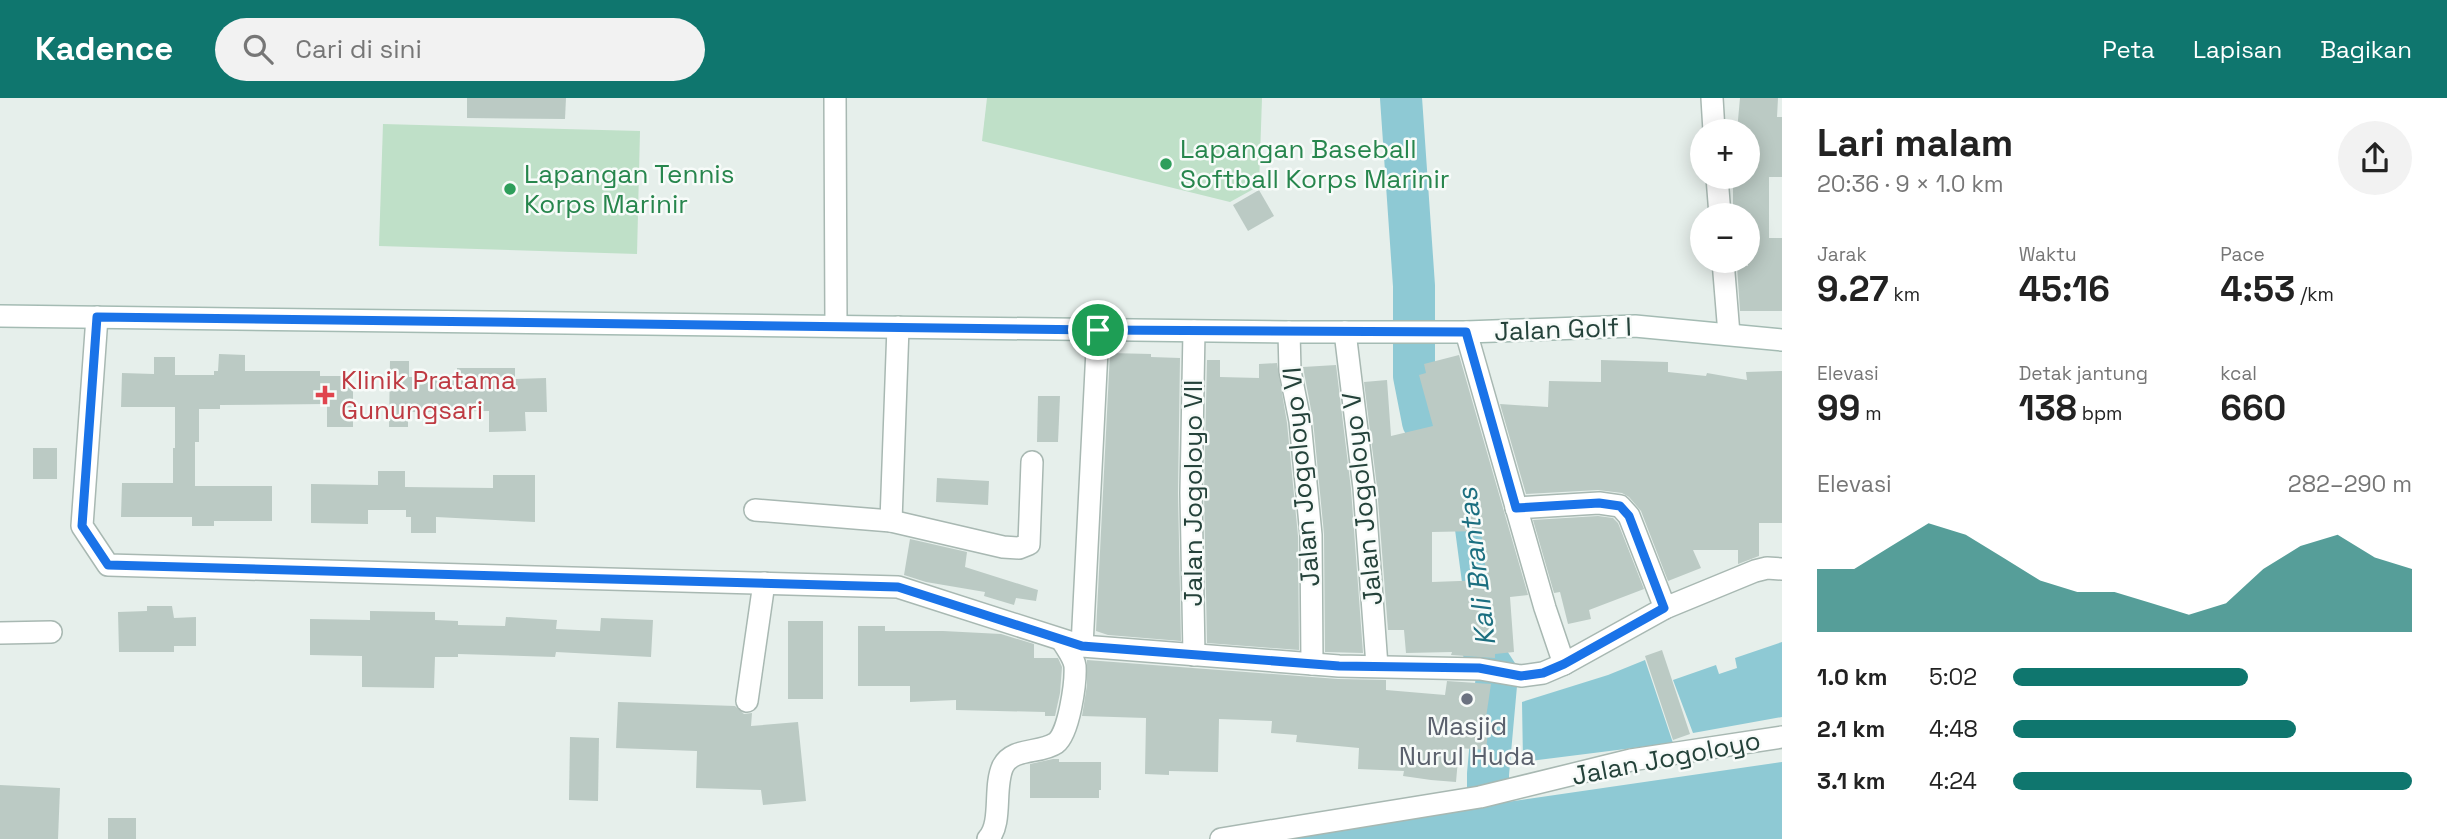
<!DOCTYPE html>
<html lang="id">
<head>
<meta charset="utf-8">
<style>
	body { margin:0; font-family:"Space Grotesk",sans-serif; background:#f2f2f2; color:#222; height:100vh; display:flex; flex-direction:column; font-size:26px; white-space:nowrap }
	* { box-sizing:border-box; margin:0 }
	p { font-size:23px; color:#767676 }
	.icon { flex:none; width:38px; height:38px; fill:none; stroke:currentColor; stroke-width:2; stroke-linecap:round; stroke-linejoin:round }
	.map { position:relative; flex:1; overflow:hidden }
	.panel { display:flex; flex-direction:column; background:#fff; width:665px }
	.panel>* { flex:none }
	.buttons { position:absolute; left:1690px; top:21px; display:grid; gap:14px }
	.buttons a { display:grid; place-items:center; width:70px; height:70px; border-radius:50%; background:#fff; box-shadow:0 4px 18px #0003; font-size:35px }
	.pin { position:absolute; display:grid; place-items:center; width:60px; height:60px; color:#fff; margin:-30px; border:4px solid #fff; border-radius:50%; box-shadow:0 2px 7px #0007 }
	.round { display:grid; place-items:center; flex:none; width:74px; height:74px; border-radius:37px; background:#f2f2f2 }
	.head { display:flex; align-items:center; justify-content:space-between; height:119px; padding:0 35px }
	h1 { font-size:38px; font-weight:800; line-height:52px }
	.metrics { display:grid; grid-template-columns:repeat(3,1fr); gap:10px; height:119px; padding:7px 35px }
	.metrics div { display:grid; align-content:center }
	.metrics b { font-size:35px; font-weight:800 }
	.metrics small { font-size:19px; font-weight:400 }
	.metrics p { font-size:19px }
	.chart { height:196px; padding:14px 35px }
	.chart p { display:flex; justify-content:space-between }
	.chart svg { width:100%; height:126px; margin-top:7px; fill:#0f766e; opacity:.7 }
	ul { padding:0 35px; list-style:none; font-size:23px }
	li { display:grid; grid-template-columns:112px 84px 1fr; align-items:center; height:52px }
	li i { height:18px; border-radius:9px; background:#0f766e }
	header { display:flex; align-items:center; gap:42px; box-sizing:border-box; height:98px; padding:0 35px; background:#0f766e; color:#fff }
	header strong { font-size:33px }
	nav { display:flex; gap:38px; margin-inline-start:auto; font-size:24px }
	.search { width:490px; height:63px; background:#f2f2f2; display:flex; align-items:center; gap:18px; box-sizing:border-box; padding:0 24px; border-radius:38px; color:#767676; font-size:26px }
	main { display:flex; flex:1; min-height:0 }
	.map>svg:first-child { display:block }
	.green { fill:#bfe0c8 }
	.water { fill:#8ec9d4 }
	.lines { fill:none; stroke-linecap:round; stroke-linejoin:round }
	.river { stroke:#8ec9d4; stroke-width:42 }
	.building { fill:#bbcac4; fill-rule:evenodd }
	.street-casing { stroke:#a8b8b2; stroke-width:24 }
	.secondary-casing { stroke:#a4bbb3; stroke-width:24 }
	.street { stroke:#fff; stroke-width:21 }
	.secondary { stroke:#fff; stroke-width:21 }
	.route-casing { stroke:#fff; stroke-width:14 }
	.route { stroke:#1a73e8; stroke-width:9 }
	.leisure-dot { fill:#2e9e5b; stroke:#f7fbf9; stroke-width:2.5 }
	.health-dot { fill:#e0444e; stroke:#f7fbf9; stroke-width:2.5 }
	.worship-dot { fill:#6b7280; stroke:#f7fbf9; stroke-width:2.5 }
	.labels { text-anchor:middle; stroke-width:5; stroke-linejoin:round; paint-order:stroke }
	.leisure-label { font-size:26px; fill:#27864d; stroke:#f7fbf9; text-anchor:start }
	.street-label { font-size:26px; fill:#24423a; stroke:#f7fbf9 }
	.health-label { font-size:26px; fill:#be3a42; stroke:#f7fbf9; text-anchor:start }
	.worship-label { font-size:26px; fill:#5b616d; stroke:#f7fbf9 }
	.water-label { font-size:28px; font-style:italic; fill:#1c6f80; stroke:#f7fbf9 }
</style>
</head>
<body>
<header>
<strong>Kadence</strong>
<div class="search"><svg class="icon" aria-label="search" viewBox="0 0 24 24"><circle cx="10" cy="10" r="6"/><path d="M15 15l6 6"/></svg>Cari di sini</div>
<nav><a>Peta</a><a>Lapisan</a><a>Bagikan</a></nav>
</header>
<main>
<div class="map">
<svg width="1782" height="741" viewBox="0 0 1782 741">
	<rect width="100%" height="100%" fill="#e6efeb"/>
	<!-- green -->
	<g class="green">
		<polygon points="987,0 1262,0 1259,88 1230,104 982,43"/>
		<polygon points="383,26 640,33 637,156 379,148"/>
	</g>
	<!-- water -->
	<g class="water">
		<polygon points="1782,544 1782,619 1693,635 1673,582 1716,567 1719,576 1737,570 1735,560"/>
		<polygon points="1645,562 1673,645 1523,664 1522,604 1608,577"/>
		<polygon points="1782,664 1782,741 1264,741 1315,732"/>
	</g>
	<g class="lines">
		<!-- river -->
		<polyline class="river" points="1401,0 1414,188 1414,278 1423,324 1449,362 1470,385 1483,483 1484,556 1497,576 1488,676 1488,741"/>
	</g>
	<!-- building -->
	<g class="building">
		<polygon points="467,0 566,0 565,21 467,20"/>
		<polygon points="1740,0 1778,0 1777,19 1782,19 1782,79 1769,79 1769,140 1782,140 1782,213 1740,213 1737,168 1748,168 1748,117 1733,117 1733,79 1748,79 1748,33 1737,33"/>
		<polygon points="1259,92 1274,118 1248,133 1233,107"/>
		<polygon points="1110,255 1151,256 1151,259 1180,260 1178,395 1181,543 1108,537 1096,533"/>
		<polygon points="219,256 245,257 245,273 320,273 320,278 341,278 341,288 353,288 353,329 327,329 327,306 220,307 220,311 199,311 199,344 195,344 195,388 272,388 272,423 214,423 214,428 192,428 192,419 121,419 122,385 173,385 173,350 175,350 175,309 121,309 122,275 154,276 154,259 175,259 175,277 214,277 214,273 218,273"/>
		<path d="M1459,257L1528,497L1510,499L1514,554L1495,556V560L1451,557L1452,554L1406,555L1404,532H1388L1377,389L1364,284L1387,282L1391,338L1433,328L1419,277L1426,275L1424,266ZM1481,433L1487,482L1432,484V434Z"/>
		<polygon points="1207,262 1220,262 1220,279 1259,280 1259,266 1277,265 1287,325 1298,438 1299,552 1207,545 1204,395"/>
		<polygon points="1601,262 1668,264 1668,274 1706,278 1707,275 1747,282 1746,274 1782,273 1782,425 1759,425 1759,458 1738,466 1738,452 1693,452 1701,470 1668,483 1641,413 1629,399 1622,395 1598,392 1526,396 1500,306 1548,309 1549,283 1601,284"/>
		<polygon points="390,263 409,263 409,279 457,279 457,270 515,270 515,281 546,280 547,314 525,314 526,333 489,334 489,313 408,314 408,329 389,329"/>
		<polygon points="1336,267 1351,391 1363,555 1325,554 1324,436 1313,322 1303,269"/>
		<polygon points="1038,298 1060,298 1058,344 1037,344"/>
		<rect x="33" y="350" width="24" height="31"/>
		<polygon points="378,373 405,373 405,389 493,390 493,377 535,377 535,424 436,419 436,435 411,435 411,419 406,419 406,412 368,412 368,426 311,425 311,386 378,387"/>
		<polygon points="937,380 989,383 988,407 936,404"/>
		<polygon points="1598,418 1613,420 1618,425 1644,491 1589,512 1591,521 1568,526 1560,494 1554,495 1533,422"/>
		<polygon points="910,441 967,454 965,469 1038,492 1036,503 1016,500 1014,507 984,498 985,494 926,484 904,477"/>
		<polygon points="147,508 172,508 174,520 196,519 196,548 174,548 174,554 119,554 118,514 147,513"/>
		<polygon points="370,513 435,514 435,522 458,523 458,527 505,528 506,519 557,522 556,531 600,533 601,520 653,522 651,559 556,554 555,559 458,556 458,559 435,559 434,590 362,589 362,558 310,557 310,521 370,522"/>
		<rect x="788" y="523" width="35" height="78"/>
		<polygon points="858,528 885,528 885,533 943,533 1001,536 1034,546 1034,560 1058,560 1062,569 1060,595 1055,618 1045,618 1045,614 956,612 956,602 910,604 910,588 858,588"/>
		<polygon points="1662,552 1690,636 1673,642 1645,558"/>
		<polygon points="1087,562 1338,581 1386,582 1386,592 1445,597 1447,583 1491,586 1484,633 1488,634 1486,652 1459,650 1456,684 1431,682 1403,678 1404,673 1358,671 1359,650 1296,644 1297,637 1271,635 1272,623 1219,621 1218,674 1169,673 1169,677 1145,676 1146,620 1082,618 1087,587"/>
		<polygon points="618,604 735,608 744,616 752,615 751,628 798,624 806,703 763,707 761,692 696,690 697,653 616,650"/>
		<polygon points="570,639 599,640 598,703 569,702"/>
		<polygon points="1053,661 1059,661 1059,664 1101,664 1101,692 1099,692 1099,700 1030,700 1030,666"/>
		<polygon points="0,687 60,690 58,741 0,741"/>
		<rect x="108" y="720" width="28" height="21"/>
	</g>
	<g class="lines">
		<defs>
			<g id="street">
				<polyline points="835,0 836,228"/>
				<polyline points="1712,0 1714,33"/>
				<polyline points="1717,79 1720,117"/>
				<polyline points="1723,163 1729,236"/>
				<polyline points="97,219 82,428 108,467 898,489 1082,548 1339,568 1480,571 1521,578 1543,575 1564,566 1665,510 1755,473 1767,470 1782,471"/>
				<polyline points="1194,233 1191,395 1194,557"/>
				<polyline points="1289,234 1290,273 1300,323 1311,437 1312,566"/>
				<polyline points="1345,234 1364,390 1377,568"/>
				<polyline points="1466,234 1545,510 1564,566"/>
				<polyline points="1516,410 1599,405 1620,408 1629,418 1665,510"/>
				<polyline points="755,412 891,423 898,229"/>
				<polyline points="891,423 1003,449 1019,450 1029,446 1032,364"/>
				<polyline points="0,535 51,534"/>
				<polyline points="1082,548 1098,232"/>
				<polyline points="747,603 764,485"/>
				<path d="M988,741C1003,725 993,689 1003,668C1013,649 1040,656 1056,645C1069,635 1076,585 1075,568C1074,560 1067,551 1063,544"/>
				<polyline points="1221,741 1480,699 1631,662 1782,639"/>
			</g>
			<polyline id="secondary" points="0,218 1289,234 1466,234 1635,228 1782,242"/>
		</defs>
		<!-- street casing -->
		<use href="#street" class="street-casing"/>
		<!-- secondary casing -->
		<use href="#secondary" class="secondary-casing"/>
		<!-- street -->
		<use href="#street" class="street"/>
		<!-- secondary -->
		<use href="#secondary" class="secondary"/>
	</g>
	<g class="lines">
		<defs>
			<polygon id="route" points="97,219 1098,232 1466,234 1516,410 1599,405 1620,408 1629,418 1664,510 1564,566 1543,575 1521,578 1479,570 1339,568 1082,548 898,489 108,467 82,428"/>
		</defs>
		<!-- route casing -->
		<use href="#route" class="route-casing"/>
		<!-- route -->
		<use href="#route" class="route"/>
	</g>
	<!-- markers -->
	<g class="leisure-dot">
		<circle cx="1166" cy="66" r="7"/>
		<circle cx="510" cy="91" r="7"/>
	</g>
	<path class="health-dot" d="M321.5 286.5h7v7h7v7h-7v7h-7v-7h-7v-7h7z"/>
	<circle class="worship-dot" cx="1467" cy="601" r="7"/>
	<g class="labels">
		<!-- leisure labels -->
		<g class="leisure-label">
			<text x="1180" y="60">Lapangan Baseball<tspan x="1180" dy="30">Softball Korps Marinir</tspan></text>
			<text x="524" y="85">Lapangan Tennis<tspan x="524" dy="30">Korps Marinir</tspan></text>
		</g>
		<!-- street labels -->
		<g class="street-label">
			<text transform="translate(1563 231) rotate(-2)" y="9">Jalan Golf I</text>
			<text transform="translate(1301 379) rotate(-95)" y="9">Jalan Jogoloyo VI</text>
			<text transform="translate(1193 395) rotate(-90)" y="9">Jalan Jogoloyo VII</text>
			<text transform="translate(1362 401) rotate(-96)" y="9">Jalan Jogoloyo V</text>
			<text transform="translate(1666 660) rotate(-11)" y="9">Jalan Jogoloyo</text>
		</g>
		<!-- health labels -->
		<g class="health-label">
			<text x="341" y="291">Klinik Pratama<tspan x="341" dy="30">Gunungsari</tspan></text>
		</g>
		<!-- worship labels -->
		<g class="worship-label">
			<text x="1467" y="637">Masjid<tspan x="1467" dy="30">Nurul Huda</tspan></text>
		</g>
		<!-- water labels -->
		<g class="water-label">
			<text transform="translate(1476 469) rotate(-97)" y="10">Kali Brantas</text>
		</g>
	</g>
</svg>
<div class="buttons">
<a>+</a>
<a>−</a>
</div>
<div class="pin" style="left:1098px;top:232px;background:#1e9e55"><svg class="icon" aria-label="arrive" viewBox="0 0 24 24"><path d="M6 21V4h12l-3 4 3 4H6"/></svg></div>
</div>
<section class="panel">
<div class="head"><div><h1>Lari malam</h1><p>20:36 · 9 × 1.0 km</p></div><a class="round"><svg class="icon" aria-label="share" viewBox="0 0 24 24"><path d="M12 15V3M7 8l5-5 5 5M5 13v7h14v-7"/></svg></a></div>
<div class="metrics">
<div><p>Jarak</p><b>9.27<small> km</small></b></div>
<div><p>Waktu</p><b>45:16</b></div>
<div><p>Pace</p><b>4:53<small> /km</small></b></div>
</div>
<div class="metrics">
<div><p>Elevasi</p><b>99<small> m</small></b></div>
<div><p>Detak jantung</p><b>138<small> bpm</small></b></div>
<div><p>kcal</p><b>660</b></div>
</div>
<div class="chart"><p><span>Elevasi</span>282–290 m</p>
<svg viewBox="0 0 160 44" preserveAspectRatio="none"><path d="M0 44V22L10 22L20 14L30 6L40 10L50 18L60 26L70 30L80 30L90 34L100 38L110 34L120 22L130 14L140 10L150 18L160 22V44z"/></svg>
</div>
<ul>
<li><b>1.0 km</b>5:02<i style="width:59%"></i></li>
<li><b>2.1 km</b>4:48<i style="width:71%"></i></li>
<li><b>3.1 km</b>4:24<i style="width:100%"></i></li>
</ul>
</section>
</main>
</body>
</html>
